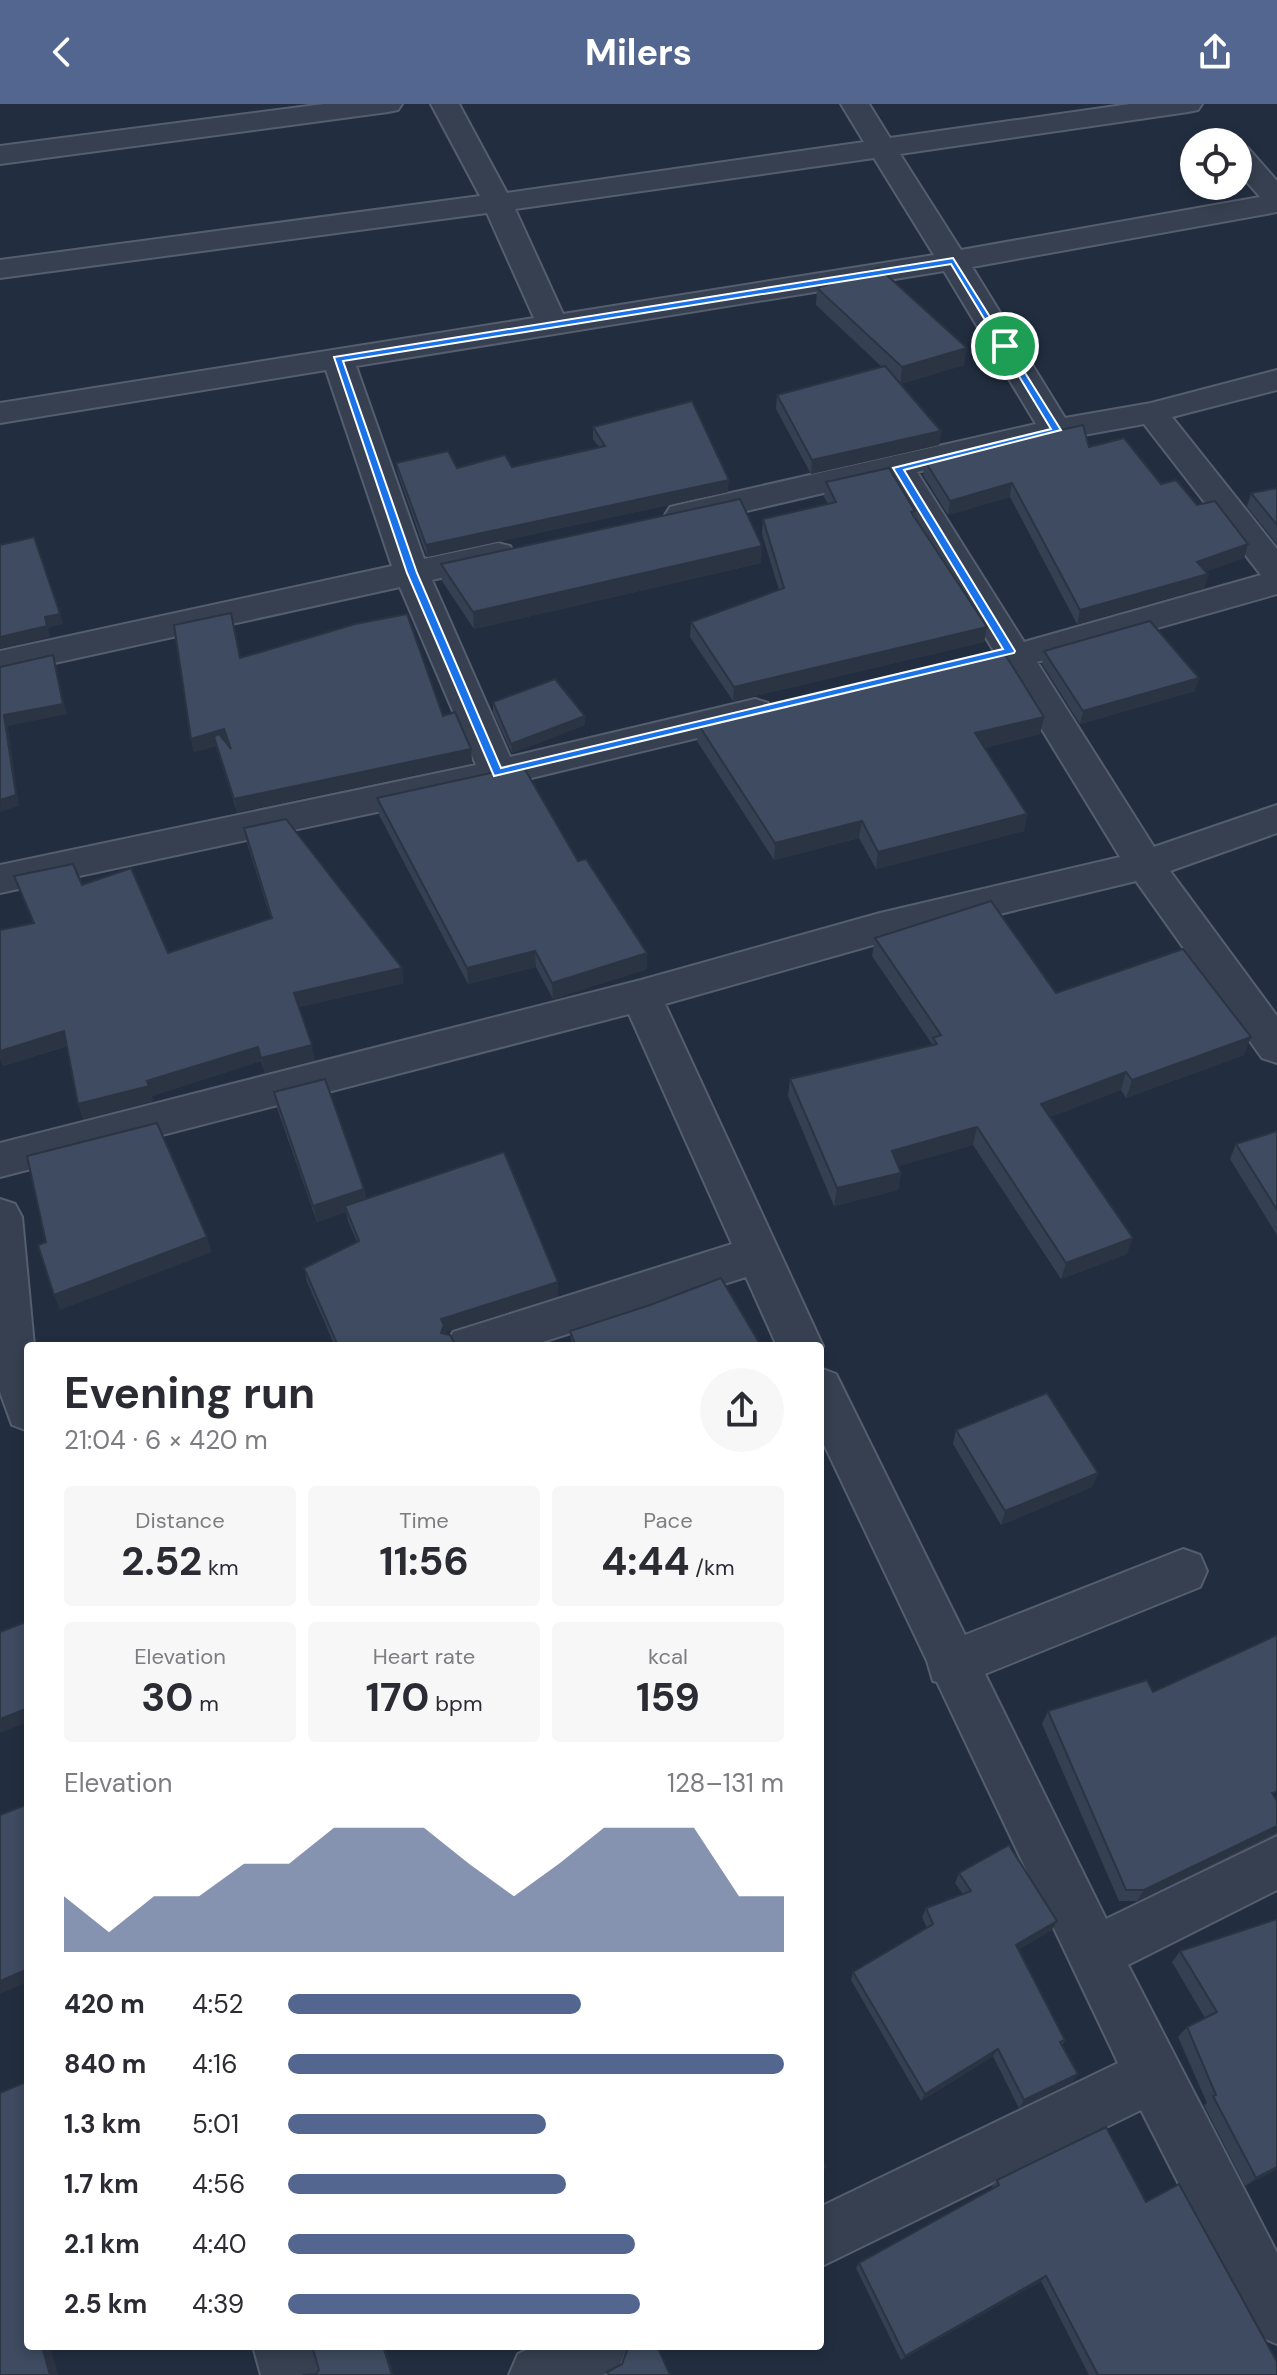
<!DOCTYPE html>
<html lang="en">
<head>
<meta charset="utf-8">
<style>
	body { margin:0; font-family:"DM Sans",sans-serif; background:#f7f7f7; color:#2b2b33; height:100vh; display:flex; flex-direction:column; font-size:30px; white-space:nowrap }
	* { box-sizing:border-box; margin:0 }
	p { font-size:26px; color:#7c7c81 }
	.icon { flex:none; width:44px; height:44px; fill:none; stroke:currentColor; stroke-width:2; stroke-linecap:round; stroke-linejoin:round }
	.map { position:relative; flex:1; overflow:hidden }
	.panel { position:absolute; left:24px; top:1238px; width:800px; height:1008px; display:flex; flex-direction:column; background:#fff; border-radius:8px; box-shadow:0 4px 12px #0003 }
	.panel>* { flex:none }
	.buttons { position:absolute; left:1180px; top:24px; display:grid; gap:16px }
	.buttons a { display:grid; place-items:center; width:72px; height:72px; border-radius:50%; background:#fff; box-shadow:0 4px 12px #0003; font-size:40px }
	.pin { position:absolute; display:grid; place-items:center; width:68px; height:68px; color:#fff; margin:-34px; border:4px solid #fff; border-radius:50%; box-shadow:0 2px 8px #0007 }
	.round { display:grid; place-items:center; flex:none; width:84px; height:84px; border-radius:42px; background:#f7f7f7 }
	.overview { display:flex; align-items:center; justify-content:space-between; height:136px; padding:0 40px }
	h1 { font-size:44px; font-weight:700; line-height:60px }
	.figures { display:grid; grid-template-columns:repeat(3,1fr); gap:12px; height:136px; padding:8px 40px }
	.figures div { display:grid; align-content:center; border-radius:8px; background:#f7f7f7; text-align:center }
	.figures b { font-size:40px; font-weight:700 }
	.figures small { font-size:22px; font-weight:400 }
	.figures p { font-size:22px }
	.chart { height:224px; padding:16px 40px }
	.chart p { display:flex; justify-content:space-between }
	.chart svg { width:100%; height:144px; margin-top:8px; fill:#53668f; opacity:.7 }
	ul { padding:0 40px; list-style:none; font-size:26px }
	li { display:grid; grid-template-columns:128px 96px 1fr; align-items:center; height:60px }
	li i { height:20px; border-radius:10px; background:#53668f }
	header { display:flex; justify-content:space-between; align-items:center; height:104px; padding:0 40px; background:#53668f; color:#fff; font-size:36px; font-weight:700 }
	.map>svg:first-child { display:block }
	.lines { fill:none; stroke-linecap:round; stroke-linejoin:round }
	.street-casing { stroke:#545e6e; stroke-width:4 }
	.street { fill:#364050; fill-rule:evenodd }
	.wall { fill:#354053 }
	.shaded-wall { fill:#2b3443 }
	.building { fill:#3e4b60; stroke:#2b3443; stroke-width:2 }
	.route { fill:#1a73e8; stroke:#fff; stroke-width:2; fill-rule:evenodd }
</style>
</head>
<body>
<header><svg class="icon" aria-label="back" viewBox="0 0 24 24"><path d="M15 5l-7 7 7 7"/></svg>Milers<svg class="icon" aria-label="share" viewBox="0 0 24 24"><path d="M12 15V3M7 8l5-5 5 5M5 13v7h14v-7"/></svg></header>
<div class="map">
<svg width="1277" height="2271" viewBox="0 0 1277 2271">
	<rect width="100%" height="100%" fill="#222e40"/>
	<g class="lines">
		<defs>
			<g id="street">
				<polygon points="324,0 402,0 398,6 388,8 0,60 0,42"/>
				<path d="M431,0H459L507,89L864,38L841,0H869L890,34L1130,0H1202L1198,6L1188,8L900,50L961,146L1260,93L1238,68V41L1248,44L1277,77V108L972,163L1065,314L1151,299L1277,266V286L1172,313L1277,445V490L1037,558L1154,743L1277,701V729L1170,767L1277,912V959L1262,954L1136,777L880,839L665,900L823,1242L820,1248V1242H777L746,1173L530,1242H446L453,1228L732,1140L629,910L0,1073V1039L641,876L880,809L1120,753L888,374L682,422L670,419L665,411L670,403L682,400L1036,320L944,167L356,262L424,455L498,439L510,442L515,450L510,458L432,476L510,653L755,595L768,599L773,608L768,617L498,682L0,789V761L476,661L400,483L0,571V547L392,462L326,266L0,319V299L534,214L487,109L0,174V156L480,92ZM874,54L934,151L563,210L515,105ZM1144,320L1261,471L1024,538L917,368L1056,336Z"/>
				<polygon points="0,1095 15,1100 22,1113 34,1242 28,1242 28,1327 12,1321 0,1288"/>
				<polygon points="820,1264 836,1270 965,1531 1183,1445 1200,1451 1207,1467 1200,1483 985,1570 1106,1815 1277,1732 1277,1786 1128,1861 1277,2149 1277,2240 1256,2231 1141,2006 820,2163 820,2103 1118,1959 937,1578 933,1577 927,1557 820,1332"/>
				<polygon points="253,2242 313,2242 321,2271 261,2271"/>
				<polygon points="534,2242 628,2242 619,2263 603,2271 509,2271 518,2250"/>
			</g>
		</defs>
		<!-- street casing -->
		<use href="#street" class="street-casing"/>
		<!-- street -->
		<use href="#street" class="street"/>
	</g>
	<!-- wall -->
	<g class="wall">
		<polygon points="817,184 964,261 900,280 941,327 939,341 811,370 776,305 777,291 882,263 816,201"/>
		<polygon points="593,323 728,388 427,453 398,370 396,359 457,364 512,363 599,343 593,335"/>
		<polygon points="1089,343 1161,380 1197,401 1248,440 1244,454 1206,467 1208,470 1204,484 1077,520 1010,393 948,411 923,371 925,357"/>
		<polygon points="826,378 915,407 914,414 987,523 984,538 733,597 690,533 691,518 779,486 762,430 763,415 828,400 824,393"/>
		<polygon points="1277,384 1277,440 1247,403 1251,389"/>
		<polygon points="761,459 474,525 442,477 441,460"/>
		<polygon points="1044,547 1195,587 1080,620 1042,560"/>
		<polygon points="240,554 443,612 471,645 472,659 237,708 216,642 194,648 191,635"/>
		<polygon points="493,598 585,621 512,649 493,608"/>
		<polygon points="1044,613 1040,630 984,644 1027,710 1024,727 876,765 859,734 774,756 697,637 698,620"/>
		<polygon points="377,694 578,757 647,849 647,865 553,895 536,863 468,880 379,711"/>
		<polygon points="244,724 404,879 299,903 315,956 265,969 261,957 152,992 153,997 83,1015 67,942 3,962 0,954 0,826 33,819 14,772 82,781 168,849 271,815 247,739"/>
		<polygon points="875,834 1056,889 1244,951 1126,994 1121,986 1050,1013 1127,1150 1061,1175 973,1041 898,1062 901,1069 898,1086 834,1102 788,992 790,975 931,942 932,940 872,852"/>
		<polygon points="274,988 364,1085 366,1095 558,1178 558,1192 445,1228 456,1242 335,1242 307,1178 304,1164 357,1138 348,1117 346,1108 317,1118 277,1004"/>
		<polygon points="1277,1027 1277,1131 1230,1055 1236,1040"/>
		<polygon points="570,1227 761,1242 572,1242"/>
		<polygon points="956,1326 1098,1369 1092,1383 1001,1421 953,1340"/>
		<polygon points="1153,1588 1276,1696 1277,1730 1137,1797 1119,1797 1042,1620 1048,1607"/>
		<polygon points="959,1769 1052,1826 1019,1845 1065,1936 1062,1941 1078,1970 1072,1978 1019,2004 993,1952 921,1997 851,1876 853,1868 927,1824 922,1813 926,1804 963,1790 955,1779"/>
		<polygon points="1277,1815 1277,2065 1245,2082 1204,2001 1207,1999 1178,1933 1187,1923 1205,1914 1172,1858 1180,1847"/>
		<polygon points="997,2076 1146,2098 1277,2271 1089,2271 1041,2177 901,2256 856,2164 859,2159 993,2084 992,2082"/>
	</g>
	<!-- shaded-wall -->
	<g class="shaded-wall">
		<polygon points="967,244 964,261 900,280 902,263"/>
		<polygon points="941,327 939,341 811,370 812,356"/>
		<polygon points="729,376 728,388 427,453 426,441"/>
		<polygon points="1012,379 1010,393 948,411 950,397"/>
		<polygon points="1248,440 1244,454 1193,472 1197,458"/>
		<polygon points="762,442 761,459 474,525 473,508"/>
		<polygon points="1208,470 1204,484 1077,520 1080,506"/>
		<polygon points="60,510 63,520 48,524 50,533 0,545 0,533 45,513"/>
		<polygon points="987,523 984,538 733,597 734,583"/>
		<polygon points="53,551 67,610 8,622 19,702 0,708 4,611"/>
		<polygon points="1199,574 1195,587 1080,620 1083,607"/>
		<polygon points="585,612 585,621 512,649 511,640"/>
		<polygon points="1044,613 1040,630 972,647 975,629"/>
		<polygon points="224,625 227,638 217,641 214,633 216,642 194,648 191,635"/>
		<polygon points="471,645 472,659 237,708 234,695"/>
		<polygon points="1027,710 1024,727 876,765 878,748"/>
		<polygon points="862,717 859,734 774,756 775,739"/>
		<polygon points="535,847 536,863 468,880 467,864"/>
		<polygon points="647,849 647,865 553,895 552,879"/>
		<polygon points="402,864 404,879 297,904 294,889"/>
		<polygon points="64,927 69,941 3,962 0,954 0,947"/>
		<polygon points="1251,933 1244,951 1126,994 1132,976"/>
		<polygon points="312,941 315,956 265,969 261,954"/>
		<polygon points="258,943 261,957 152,992 153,997 83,1015 78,1000"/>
		<polygon points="1126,968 1121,986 1037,1018 1041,1000"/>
		<polygon points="977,1023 973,1041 889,1065 892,1047"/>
		<polygon points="901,1069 898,1086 834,1102 837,1084"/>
		<polygon points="364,1085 367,1101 345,1102 346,1108 317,1118 313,1102"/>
		<polygon points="207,1133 212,1148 60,1206 54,1191"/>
		<polygon points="1133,1134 1127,1150 1061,1175 1066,1159"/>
		<polygon points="558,1178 558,1192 445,1228 446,1235 441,1229 441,1215"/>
		<polygon points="1098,1369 1092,1383 1001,1421 1005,1407"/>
		<polygon points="28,1604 28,1618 0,1629 0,1615"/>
		<polygon points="1277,1722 1277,1728 1276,1729 1137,1797 1144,1786"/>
		<polygon points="1057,1817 1052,1826 1011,1850 1016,1841"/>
		<polygon points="28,1865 28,1878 0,1890 0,1877"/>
		<polygon points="998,1945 993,1952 921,1997 925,1990"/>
		<polygon points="1078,1970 1072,1978 1019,2004 1024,1996"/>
		<polygon points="826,2063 823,2070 820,2072 820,2066"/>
		<polygon points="1277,2063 1277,2065 1245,2082 1256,2074"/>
		<polygon points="1046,2172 1041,2177 901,2256 905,2252"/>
		<polygon points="42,2242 50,2242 58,2271 50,2271"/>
		<polygon points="383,2242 385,2242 394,2271 392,2271"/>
	</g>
	<!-- building -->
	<g class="building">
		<polygon points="879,164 967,244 902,263 817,184"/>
		<polygon points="885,262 941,327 812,356 777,291"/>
		<polygon points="692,297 729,376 426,441 396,359 448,347 457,364 505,351 512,363 605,342 593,323"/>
		<polygon points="1083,321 1089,343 1124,334 1161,380 1176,376 1197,401 1215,397 1248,440 1197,458 1208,470 1080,506 1012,379 950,397 925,357"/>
		<polygon points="889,364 915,407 911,408 987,523 734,583 691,518 784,484 763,415 836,398 826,378"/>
		<polygon points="1277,384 1277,421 1251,389"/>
		<polygon points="740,395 762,442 473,508 441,460"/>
		<polygon points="34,433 60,510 45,513 47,522 0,533 0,441"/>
		<polygon points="231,509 240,554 355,520 407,510 443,612 455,608 471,645 234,695 214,633 219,630 231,645 224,625 191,635 174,521"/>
		<polygon points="1150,517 1199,574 1083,607 1044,547"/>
		<polygon points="1003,547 1044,613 975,629 1027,710 878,748 862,717 775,739 698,620"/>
		<polygon points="53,551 63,600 4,611 16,691 0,696 0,563"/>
		<polygon points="555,575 585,612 511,640 493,598"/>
		<polygon points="523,662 578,757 586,755 647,849 552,879 535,847 467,864 377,694"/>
		<polygon points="286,715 402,864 294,889 312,941 261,954 258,943 147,977 149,982 78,1000 64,927 0,947 0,826 34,819 14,772 73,760 82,781 131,764 168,849 272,814 244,724"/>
		<polygon points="991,797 1056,889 1183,845 1251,933 1132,976 1126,968 1041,1000 1133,1134 1066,1159 977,1023 892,1047 901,1069 837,1084 790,975 937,940 933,934 941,931 875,834"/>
		<polygon points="325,975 364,1085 313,1102 274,988"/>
		<polygon points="157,1019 207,1133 54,1191 38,1141 46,1138 27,1052"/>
		<polygon points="1277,1027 1277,1106 1236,1040"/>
		<polygon points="504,1048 558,1178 441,1215 444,1221 441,1229 450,1231 456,1242 338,1242 304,1164 359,1137 345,1102"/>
		<polygon points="721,1174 761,1242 576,1242 570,1227 650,1201"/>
		<polygon points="1047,1289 1098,1369 1005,1407 956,1326"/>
		<polygon points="28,1517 28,1604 0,1615 0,1528"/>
		<polygon points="1277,1531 1277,1688 1272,1689 1277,1697 1277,1722 1144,1786 1126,1786 1048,1607 1147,1576 1153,1588"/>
		<polygon points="28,1700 28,1865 0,1877 0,1711"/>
		<polygon points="1009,1741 1057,1817 1016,1841 1065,1936 1060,1938 1078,1970 1024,1996 998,1945 925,1990 853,1868 933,1820 926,1804 971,1787 959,1769"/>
		<polygon points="1277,1815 1277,2063 1256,2074 1213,1992 1216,1991 1187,1923 1217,1908 1180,1847"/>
		<polygon points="28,1977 28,2242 42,2242 50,2271 0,2271 0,1989"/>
		<polygon points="1106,2023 1146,2098 1179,2080 1277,2258 1277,2271 1098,2271 1046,2172 905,2252 859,2159 999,2081 997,2076"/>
		<polygon points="820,2050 826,2063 820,2066"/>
		<polygon points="312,2242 383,2242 392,2271 302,2271 316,2270 319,2266"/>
		<polygon points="633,2242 657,2242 670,2271 609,2271 607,2268 622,2260 628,2244"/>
	</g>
	<!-- route -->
	<path class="route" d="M953,154L1061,326L904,366L1015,547L1014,549L494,672L407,469L334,253ZM951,160L1051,325L893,364L1003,545L501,664L417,469L343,257Z"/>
</svg>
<div class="buttons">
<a><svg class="icon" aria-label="locate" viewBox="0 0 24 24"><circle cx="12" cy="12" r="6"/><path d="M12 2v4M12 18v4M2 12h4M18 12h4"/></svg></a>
</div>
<div class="pin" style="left:1005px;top:242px;background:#1e9e55"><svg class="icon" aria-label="arrive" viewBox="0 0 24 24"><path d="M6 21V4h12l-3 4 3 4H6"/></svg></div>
<section class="panel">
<div class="overview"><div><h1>Evening run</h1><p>21:04 · 6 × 420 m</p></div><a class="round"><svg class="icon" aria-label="share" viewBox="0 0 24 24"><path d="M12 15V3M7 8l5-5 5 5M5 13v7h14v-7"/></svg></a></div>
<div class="figures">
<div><p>Distance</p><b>2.52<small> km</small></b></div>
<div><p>Time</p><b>11:56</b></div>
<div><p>Pace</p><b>4:44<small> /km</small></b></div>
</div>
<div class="figures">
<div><p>Elevation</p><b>30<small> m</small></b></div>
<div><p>Heart rate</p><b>170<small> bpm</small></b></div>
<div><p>kcal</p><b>159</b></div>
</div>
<div class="chart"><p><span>Elevation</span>128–131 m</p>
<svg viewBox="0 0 160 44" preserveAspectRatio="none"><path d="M0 44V27L10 38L20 27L30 27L40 17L50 17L60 6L70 6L80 6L90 17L100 27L110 17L120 6L130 6L140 6L150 27L160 27V44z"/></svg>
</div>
<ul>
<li><b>420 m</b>4:52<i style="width:59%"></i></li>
<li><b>840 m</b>4:16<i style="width:100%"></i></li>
<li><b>1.3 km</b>5:01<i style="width:52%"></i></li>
<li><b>1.7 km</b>4:56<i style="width:56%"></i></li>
<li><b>2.1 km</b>4:40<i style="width:70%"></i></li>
<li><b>2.5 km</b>4:39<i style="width:71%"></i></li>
</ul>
</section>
</div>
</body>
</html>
